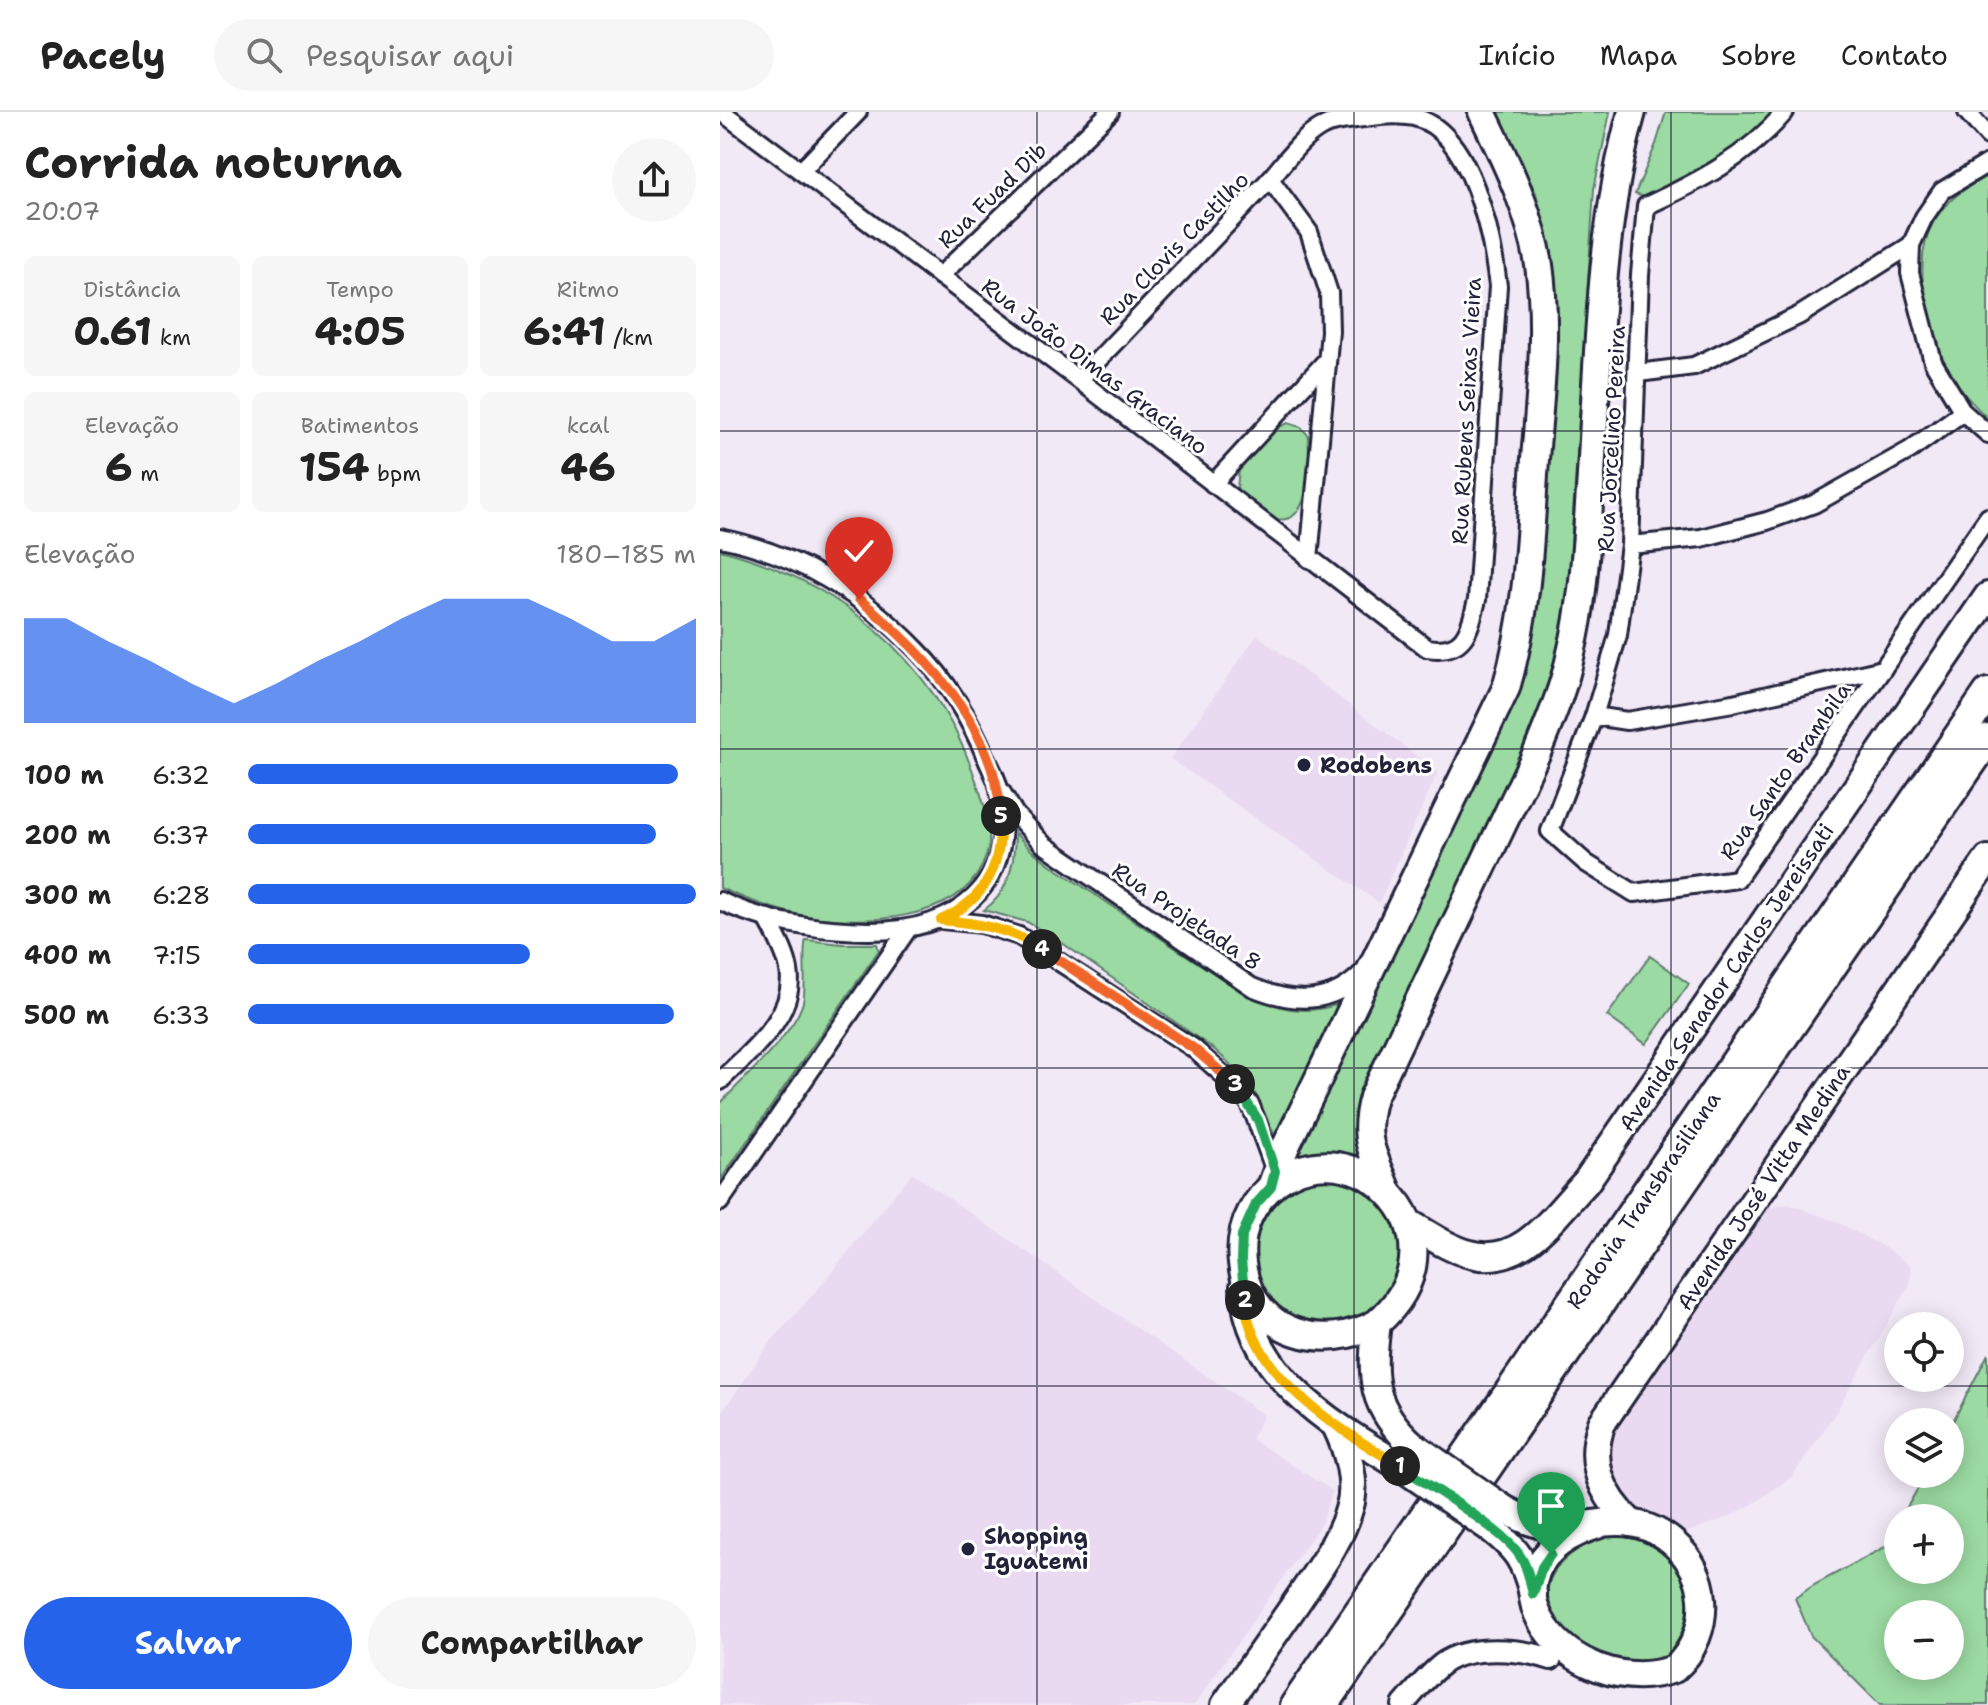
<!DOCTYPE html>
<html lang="pt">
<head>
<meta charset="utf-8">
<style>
	body { margin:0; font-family:"Shantell Sans",sans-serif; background:#f6f6f6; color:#222; height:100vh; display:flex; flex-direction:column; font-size:30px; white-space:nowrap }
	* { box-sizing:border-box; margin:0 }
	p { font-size:26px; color:#767676 }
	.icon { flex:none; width:44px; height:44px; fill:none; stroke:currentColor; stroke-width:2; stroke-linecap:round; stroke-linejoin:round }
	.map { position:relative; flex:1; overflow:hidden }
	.details { display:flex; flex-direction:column; background:#fff; width:720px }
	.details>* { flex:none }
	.buttons { position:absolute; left:1164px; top:1200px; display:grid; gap:16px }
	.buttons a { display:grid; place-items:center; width:80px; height:80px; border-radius:50%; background:#fff; box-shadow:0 4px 20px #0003; font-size:40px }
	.pin { position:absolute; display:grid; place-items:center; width:68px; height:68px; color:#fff; margin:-82px -34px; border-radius:50% 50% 50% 0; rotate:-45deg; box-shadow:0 0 8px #0007 }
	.pin .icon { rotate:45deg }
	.km { position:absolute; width:40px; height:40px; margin:-20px; border-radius:50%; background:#222; color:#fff; font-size:22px; line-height:40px; text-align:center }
	.round { display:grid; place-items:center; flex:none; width:84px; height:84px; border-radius:42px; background:#f6f6f6 }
	.headline { display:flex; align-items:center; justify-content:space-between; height:136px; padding:0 24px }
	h1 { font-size:44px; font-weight:700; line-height:60px }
	.stats { display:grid; grid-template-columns:repeat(3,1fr); gap:12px; height:136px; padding:8px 24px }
	.stats div { display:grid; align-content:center; border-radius:12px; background:#f6f6f6; text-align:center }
	.stats b { font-size:40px; font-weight:700 }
	.stats small { font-size:22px; font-weight:400 }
	.stats p { font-size:22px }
	.chart { height:224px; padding:16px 24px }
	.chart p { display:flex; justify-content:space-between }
	.chart svg { width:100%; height:144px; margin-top:8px; fill:#2563eb; opacity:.7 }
	.primary-button { display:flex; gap:16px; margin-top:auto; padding:16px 24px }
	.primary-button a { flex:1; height:92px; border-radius:48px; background:#2563eb; color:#fff; font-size:32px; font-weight:700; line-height:92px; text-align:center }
	.primary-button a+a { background:#f6f6f6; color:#222 }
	ul { padding:0 24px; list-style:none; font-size:26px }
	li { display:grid; grid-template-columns:128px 96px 1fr; align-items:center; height:60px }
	li i { height:20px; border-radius:10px; background:#2563eb }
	header { display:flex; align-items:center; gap:48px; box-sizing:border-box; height:112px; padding:0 40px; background:#fff; border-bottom:2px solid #e0e0e0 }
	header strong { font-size:38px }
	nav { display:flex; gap:44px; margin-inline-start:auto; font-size:28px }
	.search { width:560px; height:72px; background:#f6f6f6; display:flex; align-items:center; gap:20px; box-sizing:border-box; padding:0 28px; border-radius:44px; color:#767676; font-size:30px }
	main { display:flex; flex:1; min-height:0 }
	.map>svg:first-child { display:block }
	.built { fill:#e9daf1 }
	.green { fill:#9bdaa2; stroke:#5e7e6e; stroke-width:2; fill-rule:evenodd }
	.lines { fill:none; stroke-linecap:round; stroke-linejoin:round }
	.minor-casing { stroke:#22223b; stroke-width:22 }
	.tertiary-casing { stroke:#22223b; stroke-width:26 }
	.primary-casing { stroke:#22223b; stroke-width:32 }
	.motorway-casing { stroke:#22223b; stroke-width:34 }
	.minor { stroke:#fff; stroke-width:16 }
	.tertiary { stroke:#fff; stroke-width:20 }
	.primary { stroke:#fff; stroke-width:26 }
	.motorway { stroke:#fff; stroke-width:28 }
	.primary-bridge-casing { stroke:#22223b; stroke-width:32; stroke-linecap:butt }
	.primary-bridge { stroke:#fff; stroke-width:26 }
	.split-1-casing { stroke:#fff; stroke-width:16 }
	.split-2-casing { stroke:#fff; stroke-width:16 }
	.split-3-casing { stroke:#fff; stroke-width:16 }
	.split-4-casing { stroke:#fff; stroke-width:16 }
	.split-5-casing { stroke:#fff; stroke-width:16 }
	.split-6-casing { stroke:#fff; stroke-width:16 }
	.split-1 { stroke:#22a559; stroke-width:10 }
	.split-2 { stroke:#f5b400; stroke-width:10 }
	.split-3 { stroke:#22a559; stroke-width:10 }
	.split-4 { stroke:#f0652b; stroke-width:10 }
	.split-5 { stroke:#f5b400; stroke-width:10 }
	.split-6 { stroke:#f0652b; stroke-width:10 }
	.grid { fill:none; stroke:#22223b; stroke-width:2; stroke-opacity:0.55 }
	.poi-dot { fill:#22223b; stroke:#fff; stroke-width:3 }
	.labels { text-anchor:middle; stroke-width:6; stroke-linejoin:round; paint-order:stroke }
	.street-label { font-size:22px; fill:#22223b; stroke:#fff }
	.poi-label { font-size:22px; font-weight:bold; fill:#22223b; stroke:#fff; text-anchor:start }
</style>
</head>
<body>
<header>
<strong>Pacely</strong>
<div class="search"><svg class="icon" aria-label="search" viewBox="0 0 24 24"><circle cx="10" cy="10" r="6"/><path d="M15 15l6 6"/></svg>Pesquisar aqui</div>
<nav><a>Início</a><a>Mapa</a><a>Sobre</a><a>Contato</a></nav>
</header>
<main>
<section class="details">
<div class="headline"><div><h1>Corrida noturna</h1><p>20:07</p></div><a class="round"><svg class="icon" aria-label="share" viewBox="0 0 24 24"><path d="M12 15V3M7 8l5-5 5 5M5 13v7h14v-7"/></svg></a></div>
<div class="stats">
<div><p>Distância</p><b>0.61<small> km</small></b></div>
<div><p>Tempo</p><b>4:05</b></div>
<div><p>Ritmo</p><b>6:41<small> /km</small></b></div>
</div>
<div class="stats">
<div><p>Elevação</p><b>6<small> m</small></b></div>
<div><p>Batimentos</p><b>154<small> bpm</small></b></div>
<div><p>kcal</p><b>46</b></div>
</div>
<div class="chart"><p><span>Elevação</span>180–185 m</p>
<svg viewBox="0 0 160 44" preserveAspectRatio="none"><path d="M0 44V12L10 12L20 19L30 25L40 32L50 38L60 32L70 25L80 19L90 12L100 6L110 6L120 6L130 12L140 19L150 19L160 12V44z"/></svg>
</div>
<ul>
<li><b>100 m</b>6:32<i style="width:96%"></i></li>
<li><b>200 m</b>6:37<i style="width:91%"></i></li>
<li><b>300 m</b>6:28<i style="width:100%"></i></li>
<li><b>400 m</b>7:15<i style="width:63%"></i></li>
<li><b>500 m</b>6:33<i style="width:95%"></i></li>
</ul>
<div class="primary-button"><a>Salvar</a><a>Compartilhar</a></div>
</section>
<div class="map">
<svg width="1268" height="1593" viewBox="0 0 1268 1593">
	<rect width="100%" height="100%" fill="#f2e9f7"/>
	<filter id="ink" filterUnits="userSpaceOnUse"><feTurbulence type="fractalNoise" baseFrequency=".0125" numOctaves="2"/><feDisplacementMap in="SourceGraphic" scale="16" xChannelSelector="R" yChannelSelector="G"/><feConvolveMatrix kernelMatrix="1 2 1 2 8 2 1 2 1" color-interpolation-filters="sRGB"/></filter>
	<g filter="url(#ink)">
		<!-- built -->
		<g class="built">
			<polygon points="537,523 718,660 659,791 450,647"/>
			<polygon points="192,1061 544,1303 531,1327 613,1379 601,1412 474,1593 0,1593 0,1303 48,1233 96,1179"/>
			<polygon points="1069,1092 1117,1110 1167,1137 1191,1154 1190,1172 1116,1300 1073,1364 1038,1389 1009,1405 971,1419 958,1420 911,1401 889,1370 888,1317 1043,1097"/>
		</g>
		<!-- green -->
		<g class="green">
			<polygon points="775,0 890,0 874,77 847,497 838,542 822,599 781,691 677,907 636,1003 637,1023 645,1045 617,1041 572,1044 786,594 823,328 836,192 832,142 816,81"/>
			<path d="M946,0H1053C1019,39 973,64 928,86L915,82L936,32Z"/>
			<path d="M1268,63V307C1257,295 1244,284 1235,270C1210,231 1189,154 1213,111C1225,89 1246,75 1268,63Z"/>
			<path d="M568,311L581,315L588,323C590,346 593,414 556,407C544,405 530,390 520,382L517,376L519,358L555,317Z"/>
			<path d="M0,438C116,467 213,547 253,660C261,683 271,707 269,731C269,738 265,747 262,754C235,811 141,812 86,804C57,799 27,788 0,776Z"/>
			<path d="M295,721L311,738L335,756L528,884C563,897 582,904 619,892L557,1030C542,991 527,966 495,938L335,826L307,810L264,798C289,781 295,750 295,721Z"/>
			<path d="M86,828L122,832H157L159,838L1,1067L0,992C23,966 74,923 83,890C87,875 82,835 86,828Z"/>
			<polygon points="930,844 969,872 926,932 887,904"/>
			<circle cx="608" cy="1140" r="73"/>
			<path d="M1268,1242V1593H1160L1091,1524L1075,1486L1094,1473L1165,1435L1178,1411V1458H1230V1406H1181L1206,1362H1230V1315ZM1178,1502H1230V1554H1178Z"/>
			<path d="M896,1424C969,1428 993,1507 936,1553L851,1547C845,1532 828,1503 827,1488C825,1451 865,1428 896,1424Z"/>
		</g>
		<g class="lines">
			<defs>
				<g id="minor">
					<path d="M2,0L359,268L707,536C745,542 749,519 757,488L778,174C772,124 752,19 694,5C679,2 665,3 651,5C637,7 621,8 608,12C584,21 566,49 550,67L359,268"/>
					<path d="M1065,0C1027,45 978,70 926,94L920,163L910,433L898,523L874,604L830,719L866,751L914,781L1017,767L1268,405"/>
					<polyline points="1247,0 1268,24"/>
					<polyline points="1268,51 1222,79 1204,105 1191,133 1190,161 1213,250 1243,300 1268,322"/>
					<polyline points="81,59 138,0"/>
					<polyline points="550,67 589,120 609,181 610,219 589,447"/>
					<polyline points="220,164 390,0"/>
					<polyline points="918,261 974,254 1080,203 1191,133"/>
					<polyline points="493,372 606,249"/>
					<path d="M0,426C76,441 144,483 197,538C229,570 251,609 268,650C272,659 278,668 279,678C299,774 237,820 147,819C97,818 46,811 0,789"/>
					<polyline points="910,433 981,426 1047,409 1094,392 1190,338 1243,300"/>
					<polyline points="874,604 907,609 1013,591 1163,557"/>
					<path d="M281,679L295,702L323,732L532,875C573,892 612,894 644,859"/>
					<polyline points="223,808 262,812 299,824 473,936 520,978 531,994 555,1059"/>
					<path d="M0,969C29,940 77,904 69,858C66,840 55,822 47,806"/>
					<polyline points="0,1090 188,817"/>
				</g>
				<path id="tertiary" d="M683,1593C695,1579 707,1564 722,1552C749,1532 801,1537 831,1547"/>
				<g id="primary">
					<path d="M551,1075L565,1036L786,576C808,501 810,424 815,347C820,284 828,217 819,153C811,100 785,48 762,0"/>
					<path d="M668,1079C653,1041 641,1027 653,985L818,638C831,606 844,575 851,541C864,488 866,433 870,379C878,257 879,116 912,0"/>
					<path d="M689,1111C708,1122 729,1137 750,1142C802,1156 834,1103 866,1070L1268,484"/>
					<path d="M524,1175C528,1264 613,1313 680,1354"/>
					<path d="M657,1211C605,1240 535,1223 523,1158C518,1131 524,1105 542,1084C623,994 759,1122 657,1211C650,1265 651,1296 694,1334"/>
					<path d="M784,1397C799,1405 812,1412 829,1414C851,1417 874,1410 896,1410C939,1409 979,1443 982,1487C984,1513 974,1540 954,1557C852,1593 736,1457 880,1412"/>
					<path d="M911,1411C882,1383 867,1351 882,1311L1268,747"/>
					<path d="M770,1416C797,1437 805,1449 813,1482"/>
					<path d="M505,1593C529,1559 552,1525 576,1491C596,1461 621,1429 630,1394C637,1370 627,1337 617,1316"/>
				</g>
				<g id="motorway">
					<polyline points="575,1593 1268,581"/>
					<polyline points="604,1593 1268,627"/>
				</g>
			</defs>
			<!-- minor casing -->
			<use href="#minor" class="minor-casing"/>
			<!-- tertiary casing -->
			<use href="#tertiary" class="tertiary-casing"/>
			<!-- primary casing -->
			<use href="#primary" class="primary-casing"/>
			<!-- motorway casing -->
			<use href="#motorway" class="motorway-casing"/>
			<!-- minor -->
			<use href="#minor" class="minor"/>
			<!-- tertiary -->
			<use href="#tertiary" class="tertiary"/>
			<!-- primary -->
			<use href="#primary" class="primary"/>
			<!-- motorway -->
			<use href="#motorway" class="motorway"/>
			<defs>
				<g id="primary-bridge">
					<polyline points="694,1334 784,1397"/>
					<polyline points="680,1354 770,1416"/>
				</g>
			</defs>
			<!-- primary-bridge casing -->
			<use href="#primary-bridge" class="primary-bridge-casing"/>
			<!-- primary-bridge -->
			<use href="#primary-bridge" class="primary-bridge"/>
		</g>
	</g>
	<g class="lines" filter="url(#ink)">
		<defs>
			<path id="split-1" d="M680,1354C709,1374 779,1415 798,1441C807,1453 810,1468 813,1482L822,1455L831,1442"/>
			<path id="split-2" d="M525,1188C531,1266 621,1318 680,1354"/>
			<polyline id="split-3" points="515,972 538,1008 555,1059 551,1075 536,1092 522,1123 521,1148 525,1188"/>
			<polyline id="split-4" points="322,837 473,936 515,972"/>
			<path id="split-5" d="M281,704C281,752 268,787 221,808C259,811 290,817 322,837"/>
			<path id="split-6" d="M139,487C205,541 275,614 281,704"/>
		</defs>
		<!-- split-1 casing -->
		<use href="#split-1" class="split-1-casing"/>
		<!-- split-2 casing -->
		<use href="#split-2" class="split-2-casing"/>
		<!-- split-3 casing -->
		<use href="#split-3" class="split-3-casing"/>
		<!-- split-4 casing -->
		<use href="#split-4" class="split-4-casing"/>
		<!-- split-5 casing -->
		<use href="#split-5" class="split-5-casing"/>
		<!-- split-6 casing -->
		<use href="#split-6" class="split-6-casing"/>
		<!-- split-1 -->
		<use href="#split-1" class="split-1"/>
		<!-- split-2 -->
		<use href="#split-2" class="split-2"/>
		<!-- split-3 -->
		<use href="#split-3" class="split-3"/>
		<!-- split-4 -->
		<use href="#split-4" class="split-4"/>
		<!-- split-5 -->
		<use href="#split-5" class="split-5"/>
		<!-- split-6 -->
		<use href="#split-6" class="split-6"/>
	</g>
	<!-- grid -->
	<path class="grid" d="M317,0V1593M634,0V1593M951,0V1593M0,319H1268M0,637H1268M0,956H1268M0,1274H1268"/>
	<!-- markers -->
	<g class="poi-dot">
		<circle cx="584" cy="653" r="8"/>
		<circle cx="248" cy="1437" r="8"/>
	</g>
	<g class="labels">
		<!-- street labels -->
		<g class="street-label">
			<text transform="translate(272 83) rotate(-44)" y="8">Rua Fuad Dib</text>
			<text transform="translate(454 136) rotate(-46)" y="8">Rua Clovis Castilho</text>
			<text transform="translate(375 254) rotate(37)" y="8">Rua João Dimas Graciano</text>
			<text transform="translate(746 299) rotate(-87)" y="8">Rua Rubens Seixas Vieira</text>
			<text transform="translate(891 327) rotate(-87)" y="8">Rua Jorcelino Pereira</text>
			<text transform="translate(1065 659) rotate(-55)" y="8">Rua Santo Brambila</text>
			<text transform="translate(467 804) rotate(34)" y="8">Rua Projetada 8</text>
			<text transform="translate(1006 865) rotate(-56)" y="8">Avenida Senador Carlos Jereissati</text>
			<text transform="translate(1043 1075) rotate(-56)" y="8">Avenida José Vitta Medina</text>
			<text transform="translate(923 1088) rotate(-56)" y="8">Rodovia Transbrasiliana</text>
		</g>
		<!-- poi labels -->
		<g class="poi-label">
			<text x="600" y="661">Rodobens</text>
			<text x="264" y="1432">Shopping<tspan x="264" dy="25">Iguatemi</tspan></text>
		</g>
	</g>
</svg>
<div class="buttons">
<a><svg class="icon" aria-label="locate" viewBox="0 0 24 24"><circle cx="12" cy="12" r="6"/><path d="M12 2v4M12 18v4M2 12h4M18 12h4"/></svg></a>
<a><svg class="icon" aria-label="layers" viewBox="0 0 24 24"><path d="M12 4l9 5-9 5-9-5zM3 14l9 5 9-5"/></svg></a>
<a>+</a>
<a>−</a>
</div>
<div class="pin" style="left:831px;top:1442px;background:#1e9e55"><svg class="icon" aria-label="arrive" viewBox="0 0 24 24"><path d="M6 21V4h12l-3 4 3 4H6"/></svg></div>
<div class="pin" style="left:139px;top:487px;background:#d93025"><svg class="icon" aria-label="check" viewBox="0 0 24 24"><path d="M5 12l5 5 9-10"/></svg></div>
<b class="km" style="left:680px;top:1354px">1</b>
<b class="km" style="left:525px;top:1188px">2</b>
<b class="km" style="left:515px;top:972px">3</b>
<b class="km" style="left:322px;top:837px">4</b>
<b class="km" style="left:281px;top:704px">5</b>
</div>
</main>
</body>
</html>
